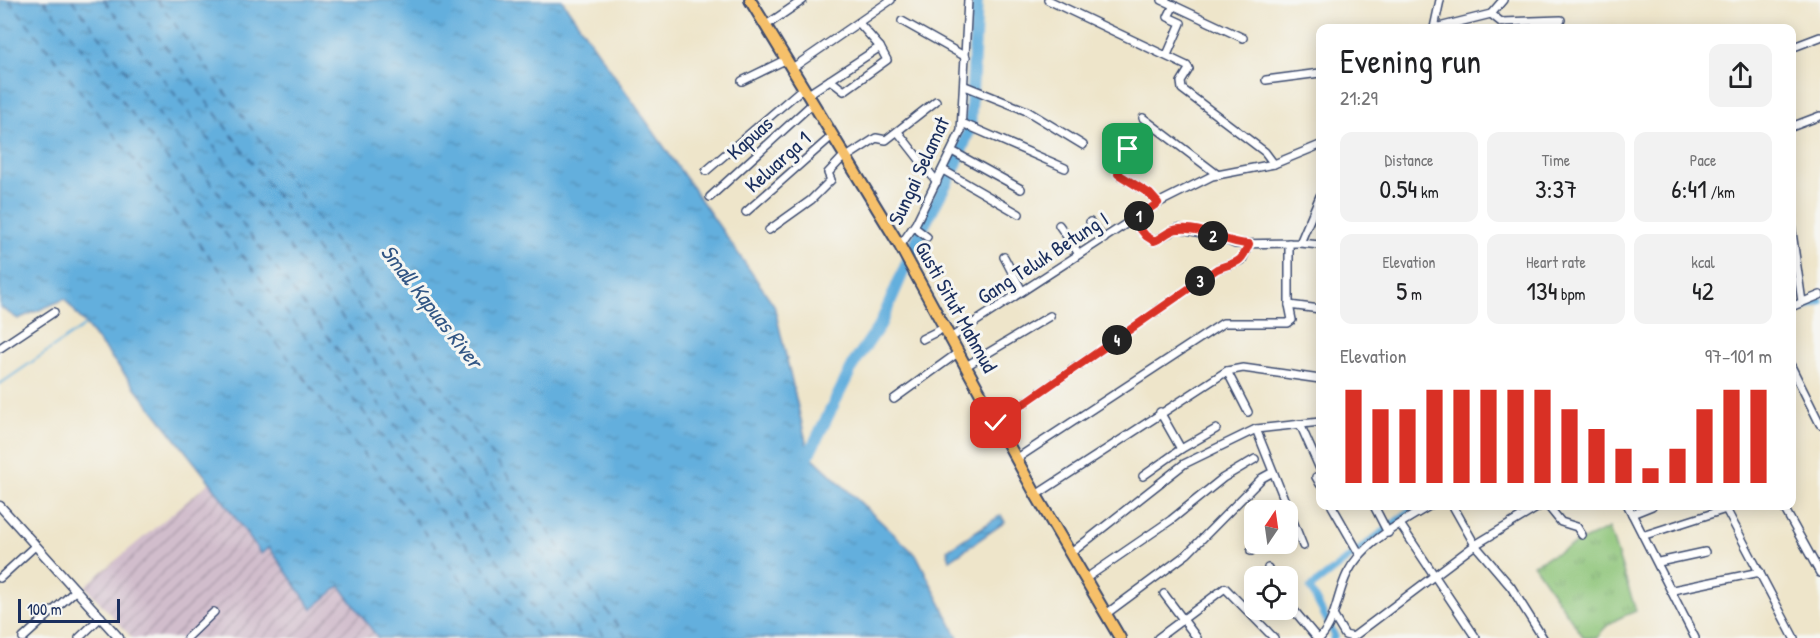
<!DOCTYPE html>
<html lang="en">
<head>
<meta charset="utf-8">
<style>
	body { margin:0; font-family:"Patrick Hand",sans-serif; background:#f2f2f2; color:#202124; height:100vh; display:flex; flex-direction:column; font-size:22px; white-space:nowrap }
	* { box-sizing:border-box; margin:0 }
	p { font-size:20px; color:#757577 }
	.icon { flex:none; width:33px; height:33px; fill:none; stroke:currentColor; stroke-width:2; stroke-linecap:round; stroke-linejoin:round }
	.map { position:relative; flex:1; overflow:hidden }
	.side { position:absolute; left:1316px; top:24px; width:480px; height:486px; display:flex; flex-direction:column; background:#fff; border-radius:12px; box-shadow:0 3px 15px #0003 }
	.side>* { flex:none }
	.needle { width:39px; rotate:13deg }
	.controls { position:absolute; left:1244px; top:500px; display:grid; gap:12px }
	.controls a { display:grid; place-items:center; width:54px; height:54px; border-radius:12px; background:#fff; box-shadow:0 3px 15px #0003; font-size:30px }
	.scale { position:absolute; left:18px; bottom:15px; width:102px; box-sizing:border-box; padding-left:6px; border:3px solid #1b2f5e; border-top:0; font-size:16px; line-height:21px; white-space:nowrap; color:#1b2f5e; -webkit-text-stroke:4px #f6f6f2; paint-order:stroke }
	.pin { position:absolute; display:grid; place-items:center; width:51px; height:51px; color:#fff; margin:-26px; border-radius:12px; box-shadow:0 3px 9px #0006 }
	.km { position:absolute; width:30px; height:30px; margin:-15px; border-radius:50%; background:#222; color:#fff; font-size:16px; line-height:30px; text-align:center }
	.round { display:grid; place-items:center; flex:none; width:63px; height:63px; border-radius:12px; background:#f2f2f2 }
	.overview { display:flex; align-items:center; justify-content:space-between; height:102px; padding:0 24px }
	h1 { font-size:33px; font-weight:600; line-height:45px }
	.metrics { display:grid; grid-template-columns:repeat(3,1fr); gap:9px; height:102px; padding:6px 24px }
	.metrics div { display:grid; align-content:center; border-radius:12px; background:#f2f2f2; text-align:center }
	.metrics b { font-size:26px; font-weight:600 }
	.metrics small { font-size:16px; font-weight:400 }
	.metrics p { font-size:16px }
	.chart { height:168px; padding:12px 24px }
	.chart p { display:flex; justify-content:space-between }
	.chart svg { width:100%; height:108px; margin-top:6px; stroke:#d93025; stroke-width:6 }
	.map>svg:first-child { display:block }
	.industrial { fill:url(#industrial-furrows) }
	.park { fill:url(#park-tufts); stroke:#547a6b; stroke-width:1.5 }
	.water { fill:url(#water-ripples); stroke:#406f9e; stroke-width:1.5 }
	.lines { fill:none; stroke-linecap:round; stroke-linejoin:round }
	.stream { stroke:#64afdd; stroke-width:2 }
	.canal { stroke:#64afdd; stroke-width:7 }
	.river { stroke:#64afdd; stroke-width:12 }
	.ferry { stroke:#315584; stroke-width:1.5; stroke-dasharray:8 6; stroke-linecap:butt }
	.minor-casing { stroke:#3b4a6e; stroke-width:10 }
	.tertiary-casing { stroke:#3b4a6e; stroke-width:11 }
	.trunk-casing { stroke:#3b4a6e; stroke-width:14 }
	.minor { stroke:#fff; stroke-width:7 }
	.tertiary { stroke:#fff; stroke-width:8 }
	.trunk { stroke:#f6c06b; stroke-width:10 }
	.route-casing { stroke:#fff; stroke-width:12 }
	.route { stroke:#d93025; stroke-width:8 }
	.labels { text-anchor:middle; stroke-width:6; stroke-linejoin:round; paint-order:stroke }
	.street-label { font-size:21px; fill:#1b2f5e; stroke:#f6f6f2 }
	.water-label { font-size:22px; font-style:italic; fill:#315584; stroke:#f6f6f2 }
</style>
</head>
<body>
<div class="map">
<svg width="1820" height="638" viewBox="0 0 1820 638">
	<defs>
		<pattern id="industrial-furrows" width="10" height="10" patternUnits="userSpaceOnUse" patternTransform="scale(1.5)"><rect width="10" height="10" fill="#d1bdcc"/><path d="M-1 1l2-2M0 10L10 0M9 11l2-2" fill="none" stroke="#a99aa9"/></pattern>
		<pattern id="park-tufts" width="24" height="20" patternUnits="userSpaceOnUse" patternTransform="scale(1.5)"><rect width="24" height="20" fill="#8dc478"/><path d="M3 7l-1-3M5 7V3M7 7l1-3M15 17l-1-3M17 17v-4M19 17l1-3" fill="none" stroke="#72a066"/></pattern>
		<pattern id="water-ripples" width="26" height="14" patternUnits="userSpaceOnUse" patternTransform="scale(1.5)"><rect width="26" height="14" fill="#64afdd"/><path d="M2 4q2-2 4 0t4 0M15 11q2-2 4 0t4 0" fill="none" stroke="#528fb6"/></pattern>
	</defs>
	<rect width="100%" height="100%" fill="#f6f6f2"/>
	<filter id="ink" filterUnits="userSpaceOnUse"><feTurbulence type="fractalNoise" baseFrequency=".0167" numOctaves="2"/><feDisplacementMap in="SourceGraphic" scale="12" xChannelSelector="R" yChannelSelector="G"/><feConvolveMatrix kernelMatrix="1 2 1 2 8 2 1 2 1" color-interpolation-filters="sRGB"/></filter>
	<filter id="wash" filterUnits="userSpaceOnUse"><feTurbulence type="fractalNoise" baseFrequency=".008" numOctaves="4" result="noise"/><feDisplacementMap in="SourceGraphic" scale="24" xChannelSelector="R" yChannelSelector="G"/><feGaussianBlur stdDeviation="1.35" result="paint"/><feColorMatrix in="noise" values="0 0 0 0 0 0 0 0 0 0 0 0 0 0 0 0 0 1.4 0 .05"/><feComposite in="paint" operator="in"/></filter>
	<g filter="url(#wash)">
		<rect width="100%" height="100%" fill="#eee5ca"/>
		<!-- industrial -->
		<polygon class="industrial" points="210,482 261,553 268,547 312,609 340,586 378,638 132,638 85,586"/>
		<!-- park -->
		<path class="park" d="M1609,528L1636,611C1621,617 1604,623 1598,638H1584L1533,564Z"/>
		<!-- water -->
		<g class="water">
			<polygon points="0,0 562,0 774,305 809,454 917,556 958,638 378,638 340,586 312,609 269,547 261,554 210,482 65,299 18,319 0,307"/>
			<polygon points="1001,515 1005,522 950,560 947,550"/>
		</g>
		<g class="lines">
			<!-- stream -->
			<polyline class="stream" points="0,384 84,326"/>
			<!-- canal -->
			<g class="canal">
				<polyline points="1791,313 1820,301"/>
				<polyline points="1333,638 1335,636 1310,588 1416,506"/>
			</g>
			<!-- river -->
			<polyline class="river" points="809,454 854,363 880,325 919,235 955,167 970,128 977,0"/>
			<!-- ferry -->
			<g class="ferry">
				<polyline points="9,0 507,638"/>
				<polyline points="44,0 539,638"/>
				<polyline points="72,0 557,638"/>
				<polyline points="104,0 583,638"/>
				<polyline points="131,0 606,638"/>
				<polyline points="157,0 627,638"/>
			</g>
		</g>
	</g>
	<g filter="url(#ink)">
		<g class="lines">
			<defs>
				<g id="minor">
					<polyline points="1048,0 1187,66 1189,69 1181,82 1182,89 1265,152 1274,164"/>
					<polyline points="1162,0 1243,38"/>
					<polyline points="1491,14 1501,22 1561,20"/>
					<polyline points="902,21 966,57"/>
					<polyline points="765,26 803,0"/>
					<polyline points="1434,28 1440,0"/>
					<polyline points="1435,28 1491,14 1503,0"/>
					<polyline points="1791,48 1820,37"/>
					<polyline points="1167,55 1181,23 1168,17 1174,5"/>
					<polyline points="791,69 891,0"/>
					<polyline points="830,80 844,91 887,60 880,47 859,23"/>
					<polyline points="1266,80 1320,73"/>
					<polyline points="742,81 785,60"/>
					<polyline points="965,86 1027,111 1083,145"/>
					<polyline points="807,95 880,47"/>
					<polyline points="1143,118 1218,175"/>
					<polyline points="962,123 1065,168"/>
					<polyline points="1791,127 1820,116"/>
					<polyline points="898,132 937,182"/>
					<polyline points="1113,139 1129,151 1118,174 1150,194 1158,203"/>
					<polyline points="952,151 1021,189"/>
					<polyline points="845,158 876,138 886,140 936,101"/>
					<polyline points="943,170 1019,214"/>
					<polyline points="706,171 803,88"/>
					<polyline points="710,197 812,104"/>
					<polyline points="746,212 832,136"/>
					<polyline points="1133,220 1146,236 1154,241 1178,228 1219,237 1235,244 1300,243 1320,196"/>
					<polyline points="1090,222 1104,239"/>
					<polyline points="1059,225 1079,254"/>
					<polyline points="1791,225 1802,302"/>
					<polyline points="914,227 927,237"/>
					<polyline points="769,230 811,200 831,180 828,173 844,156"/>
					<polyline points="1289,243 1289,305"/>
					<polyline points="1300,243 1320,245"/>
					<polyline points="900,246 916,223 961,131 968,0"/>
					<polyline points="1004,257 1022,291"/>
					<polyline points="1791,307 1820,295"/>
					<polyline points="952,337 1158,203 1212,176 1274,164 1320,145"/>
					<polyline points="922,339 946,327"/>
					<polyline points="0,348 54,312"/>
					<polyline points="966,366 1050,316"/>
					<polyline points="1791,366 1820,424"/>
					<polyline points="1227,371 1248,412"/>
					<polyline points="894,399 959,352"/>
					<polyline points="996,423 1217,269 1242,260 1249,244"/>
					<polyline points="1300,424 1320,469"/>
					<polyline points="1181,449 1216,429"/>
					<polyline points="1016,459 1223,323 1288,323 1292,320 1289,305 1320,309"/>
					<polyline points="1143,476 1181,449 1160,412"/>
					<polyline points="1320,476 1316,477 1320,484"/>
					<polyline points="1036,495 1227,371 1243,368 1320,379"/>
					<polyline points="1332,506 1360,555"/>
					<polyline points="1374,506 1388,533"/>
					<polyline points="1453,506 1475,545 1511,587 1543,638"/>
					<polyline points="1548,506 1561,522 1577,527 1582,535"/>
					<polyline points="1628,506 1695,638"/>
					<polyline points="1783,506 1820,573"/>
					<polyline points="1632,514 1652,506"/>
					<polyline points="1400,524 1476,638"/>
					<polyline points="1645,535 1726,509 1794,638"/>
					<polyline points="1303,546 1256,429 1320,422"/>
					<polyline points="1251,551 1263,543"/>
					<polyline points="1071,553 1184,464 1256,429"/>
					<polyline points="1659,562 1705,552"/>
					<polyline points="1268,568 1270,576"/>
					<polyline points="0,578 35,546"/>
					<polyline points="1085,579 1171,520 1223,478 1255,459"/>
					<polyline points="1673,590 1760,572"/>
					<polyline points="1164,594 1197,638"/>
					<polyline points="1287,602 1317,638"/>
					<polyline points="1106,614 1187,554 1262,478 1273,472"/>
					<polyline points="1333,615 1345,635 1353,637 1475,545 1540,506"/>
					<polyline points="1254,617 1261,609"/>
					<polyline points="23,638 76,590"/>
					<polyline points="79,638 101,617"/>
					<polyline points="187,638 214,612"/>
					<polyline points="1158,638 1225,588 1274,638"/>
					<path d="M1320,638C1336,621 1337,594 1347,574C1362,543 1401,523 1429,506"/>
				</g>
				<polyline id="tertiary" points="0,506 119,638"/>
				<polyline id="trunk" points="750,0 900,246 1036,495 1120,638"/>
			</defs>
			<!-- minor casing -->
			<use href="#minor" class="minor-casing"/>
			<!-- tertiary casing -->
			<use href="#tertiary" class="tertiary-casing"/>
			<!-- trunk casing -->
			<use href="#trunk" class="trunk-casing"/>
			<!-- minor -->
			<use href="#minor" class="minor"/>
			<!-- tertiary -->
			<use href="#tertiary" class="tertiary"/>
			<!-- trunk -->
			<use href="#trunk" class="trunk"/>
		</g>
	</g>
	<g class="lines" filter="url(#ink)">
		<defs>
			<path id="route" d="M996,423L1217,269C1236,261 1240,266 1249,244C1225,244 1203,226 1179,229C1169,229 1163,238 1154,241L1146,236L1133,220L1158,203L1150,194L1118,174L1128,149"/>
		</defs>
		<!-- route casing -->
		<use href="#route" class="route-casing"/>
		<!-- route -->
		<use href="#route" class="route"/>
	</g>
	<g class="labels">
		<!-- street labels -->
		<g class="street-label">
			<text transform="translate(750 138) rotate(-42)" y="7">Kapuas</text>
			<text transform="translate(778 162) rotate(-42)" y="7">Keluarga 1</text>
			<text transform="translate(919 171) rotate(-65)" y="7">Sungai Selamat</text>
			<text transform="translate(1043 258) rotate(-33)" y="7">Gang Teluk Betung I</text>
			<text transform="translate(956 307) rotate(61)" y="7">Gusti Situt Mahmud</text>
		</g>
		<!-- water labels -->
		<g class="water-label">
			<text transform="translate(432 306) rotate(52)" y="8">Small Kapuas River</text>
		</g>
	</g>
</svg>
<div class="controls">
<a><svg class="needle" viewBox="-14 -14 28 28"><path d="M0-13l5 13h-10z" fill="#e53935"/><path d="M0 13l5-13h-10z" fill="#757577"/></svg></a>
<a><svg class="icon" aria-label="locate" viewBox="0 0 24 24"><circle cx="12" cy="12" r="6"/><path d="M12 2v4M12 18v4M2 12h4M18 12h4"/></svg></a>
</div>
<div class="scale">100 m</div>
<div class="pin" style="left:1128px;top:149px;background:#1e9e55"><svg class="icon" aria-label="arrive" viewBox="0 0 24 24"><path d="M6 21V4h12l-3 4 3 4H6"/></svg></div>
<div class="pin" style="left:996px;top:423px;background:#d93025"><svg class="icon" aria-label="check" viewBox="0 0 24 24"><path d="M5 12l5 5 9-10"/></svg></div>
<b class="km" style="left:1139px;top:216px">1</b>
<b class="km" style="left:1213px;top:236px">2</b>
<b class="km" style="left:1200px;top:281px">3</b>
<b class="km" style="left:1117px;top:340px">4</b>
<section class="side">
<div class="overview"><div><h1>Evening run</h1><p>21:29</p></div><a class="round"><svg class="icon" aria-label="share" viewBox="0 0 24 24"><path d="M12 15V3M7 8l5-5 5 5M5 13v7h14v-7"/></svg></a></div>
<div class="metrics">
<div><p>Distance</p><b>0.54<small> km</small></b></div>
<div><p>Time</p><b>3:37</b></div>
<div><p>Pace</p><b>6:41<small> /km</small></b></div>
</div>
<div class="metrics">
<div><p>Elevation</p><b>5<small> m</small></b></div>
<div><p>Heart rate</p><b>134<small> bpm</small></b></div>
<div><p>kcal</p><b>42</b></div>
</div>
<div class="chart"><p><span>Elevation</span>97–101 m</p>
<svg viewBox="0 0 160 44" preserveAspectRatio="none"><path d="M5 44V6M15 44V14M25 44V14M35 44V6M45 44V6M55 44V6M65 44V6M75 44V6M85 44V14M95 44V22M105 44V30M115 44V38M125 44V30M135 44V14M145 44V6M155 44V6"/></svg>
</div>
</section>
</div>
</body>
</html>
